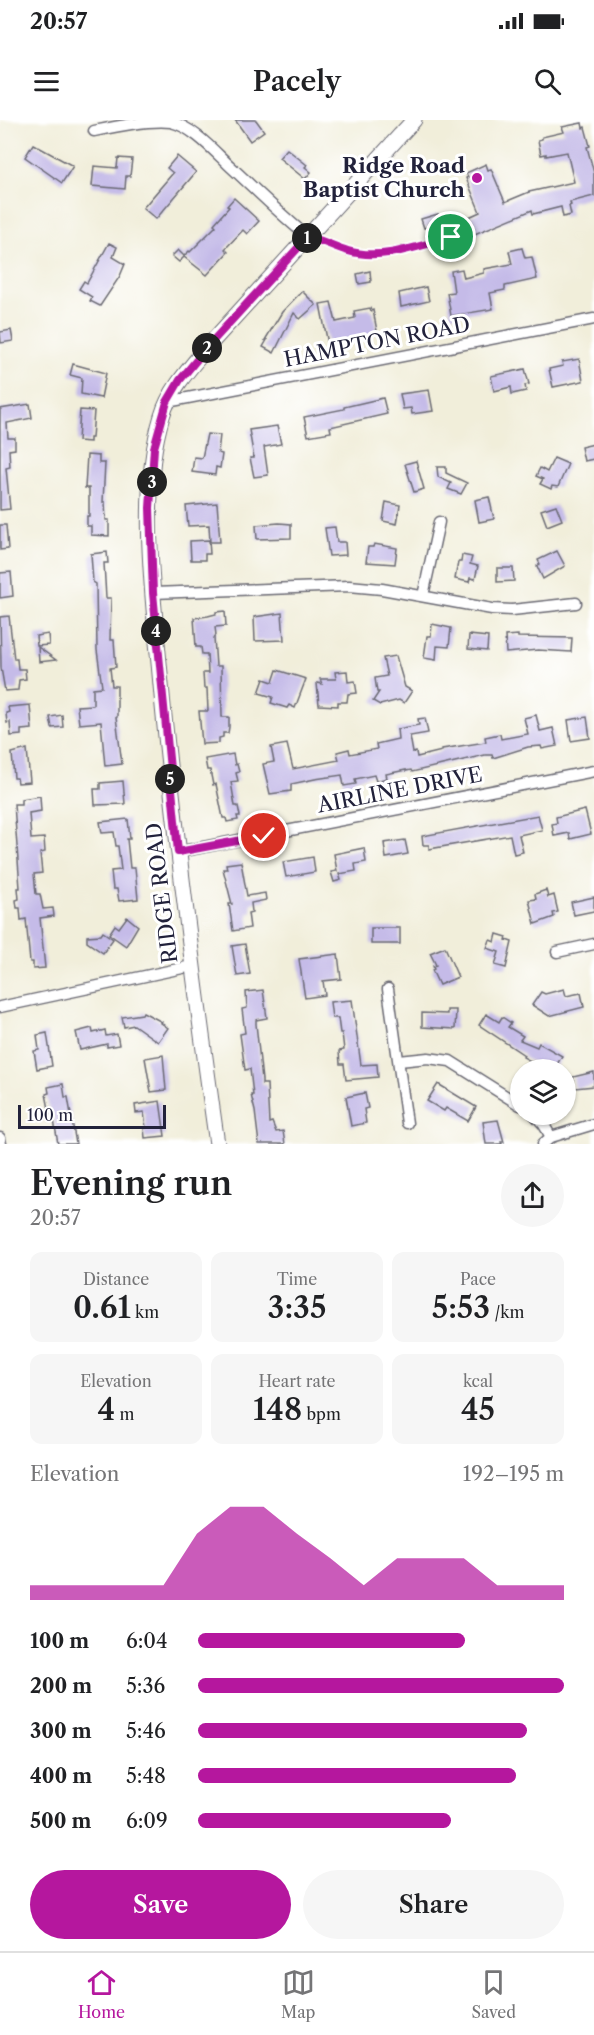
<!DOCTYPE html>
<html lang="en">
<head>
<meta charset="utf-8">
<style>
	body { margin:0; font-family:"Libre Caslon Text",serif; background:#f6f6f6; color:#202124; height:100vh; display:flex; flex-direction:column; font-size:22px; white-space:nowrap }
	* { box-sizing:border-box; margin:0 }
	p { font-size:20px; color:#757577 }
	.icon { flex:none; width:33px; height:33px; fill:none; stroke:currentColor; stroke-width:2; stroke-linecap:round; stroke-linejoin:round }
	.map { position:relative; height:1024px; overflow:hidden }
	.side { display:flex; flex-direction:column; background:#fff; flex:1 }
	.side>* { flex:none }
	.controls { position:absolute; left:510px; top:939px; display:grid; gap:12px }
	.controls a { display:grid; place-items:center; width:66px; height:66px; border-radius:50%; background:#fff; box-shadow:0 2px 4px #0004; font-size:30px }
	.scale { position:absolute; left:18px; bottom:15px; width:148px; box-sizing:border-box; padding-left:6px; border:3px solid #22223b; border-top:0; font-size:16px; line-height:21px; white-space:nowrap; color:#22223b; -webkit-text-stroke:4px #fff; paint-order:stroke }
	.pin { position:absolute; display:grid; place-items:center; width:51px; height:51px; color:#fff; margin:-26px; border:3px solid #fff; border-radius:50%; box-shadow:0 2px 6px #0007 }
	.km { position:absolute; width:30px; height:30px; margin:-15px; border-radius:50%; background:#222; color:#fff; font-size:16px; line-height:30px; text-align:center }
	.round { display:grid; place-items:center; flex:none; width:63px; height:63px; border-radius:32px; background:#f6f6f6 }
	.head { display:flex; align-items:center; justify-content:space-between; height:102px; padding:0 30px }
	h1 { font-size:33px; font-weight:600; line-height:45px }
	.figures { display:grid; grid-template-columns:repeat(3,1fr); gap:9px; height:102px; padding:6px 30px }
	.figures div { display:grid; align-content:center; border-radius:12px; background:#f6f6f6; text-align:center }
	.figures b { font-size:30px; font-weight:600 }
	.figures small { font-size:16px; font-weight:400 }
	.figures p { font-size:16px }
	.chart { height:168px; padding:12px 30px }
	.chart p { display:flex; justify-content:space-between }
	.chart svg { width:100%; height:108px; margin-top:6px; fill:#b5179e; opacity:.7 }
	.button { display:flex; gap:12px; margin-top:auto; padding:12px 30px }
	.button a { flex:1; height:69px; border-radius:36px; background:#b5179e; color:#fff; font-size:24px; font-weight:600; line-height:69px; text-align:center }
	.button a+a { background:#f6f6f6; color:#202124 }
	ul { padding:0 30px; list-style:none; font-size:20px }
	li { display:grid; grid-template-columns:96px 72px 1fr; align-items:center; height:45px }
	li i { height:15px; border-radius:8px; background:#b5179e }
	.status { display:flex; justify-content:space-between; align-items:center; height:42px; padding:0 30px; background:#fff; direction:ltr }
	.status svg { height:16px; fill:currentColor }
	header { display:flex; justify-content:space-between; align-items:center; height:78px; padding:0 30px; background:#fff; font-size:27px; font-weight:600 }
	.tabs { display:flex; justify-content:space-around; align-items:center; height:84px; border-top:2px solid #e0e0e0; background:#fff; font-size:16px; color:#757577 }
	.tabs a { display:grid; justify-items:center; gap:3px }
	.tabs .current { color:#b5179e }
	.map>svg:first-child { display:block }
	.building { fill:#c5bbe8 }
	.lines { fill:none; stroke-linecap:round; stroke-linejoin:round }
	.lane-casing { stroke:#6a6973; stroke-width:8 }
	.street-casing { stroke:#6a6973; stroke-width:13 }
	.secondary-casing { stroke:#6a6973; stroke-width:17 }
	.lane { stroke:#fff; stroke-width:5 }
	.street { stroke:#fff; stroke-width:10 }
	.secondary { stroke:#fff; stroke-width:15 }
	.route-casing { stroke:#fff; stroke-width:12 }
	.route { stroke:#b5179e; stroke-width:8 }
	.poi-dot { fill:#b5179e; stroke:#fff; stroke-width:2 }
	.labels { text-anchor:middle; stroke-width:6; stroke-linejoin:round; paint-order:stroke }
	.poi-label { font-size:21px; font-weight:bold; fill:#22223b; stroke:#fff; text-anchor:end }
	.street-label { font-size:21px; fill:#22223b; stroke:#fff }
</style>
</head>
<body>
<div class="status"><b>20:57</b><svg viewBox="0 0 49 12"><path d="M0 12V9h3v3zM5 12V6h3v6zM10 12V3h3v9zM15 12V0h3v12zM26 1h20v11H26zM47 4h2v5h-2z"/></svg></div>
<header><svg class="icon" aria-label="menu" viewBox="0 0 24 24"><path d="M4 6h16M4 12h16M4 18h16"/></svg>Pacely<svg class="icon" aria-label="search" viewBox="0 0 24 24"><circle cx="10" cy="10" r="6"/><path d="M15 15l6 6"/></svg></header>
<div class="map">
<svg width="594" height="1024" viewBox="0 0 594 1024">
	<rect width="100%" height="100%" fill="#fff"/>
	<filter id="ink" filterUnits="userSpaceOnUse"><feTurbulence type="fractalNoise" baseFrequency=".0167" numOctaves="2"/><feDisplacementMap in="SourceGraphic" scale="12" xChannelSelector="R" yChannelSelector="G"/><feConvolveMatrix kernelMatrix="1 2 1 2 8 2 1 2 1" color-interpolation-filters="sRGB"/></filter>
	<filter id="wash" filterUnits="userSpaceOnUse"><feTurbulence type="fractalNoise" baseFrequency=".008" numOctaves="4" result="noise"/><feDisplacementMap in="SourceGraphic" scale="24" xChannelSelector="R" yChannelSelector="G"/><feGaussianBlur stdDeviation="1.35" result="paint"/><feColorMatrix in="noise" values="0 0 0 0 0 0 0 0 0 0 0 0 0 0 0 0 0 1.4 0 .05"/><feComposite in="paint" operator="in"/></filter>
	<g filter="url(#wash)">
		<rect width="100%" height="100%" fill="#f1eeda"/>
		<g id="blocks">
			<!-- building -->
			<g class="building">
				<polygon points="235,0 256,0 264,11 250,21"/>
				<polygon points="582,3 583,8 585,7 590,26 587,27 594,53 594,76 570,82 571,85 569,86 571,95 563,97 561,87 533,94 532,90 465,118 458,102 480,92 466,58 468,57 466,53 486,44 488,50 491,49 505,82 529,72 574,62 567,32 546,36 546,34 541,35 538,20 542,19 542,17 564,12 562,7"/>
				<polygon points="33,24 73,46 62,63 25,37"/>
				<polygon points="287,29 307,45 305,47 311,52 305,59 279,38"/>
				<polygon points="177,36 196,52 156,99 143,88 173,53 167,48"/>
				<polygon points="118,38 132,39 130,56 126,56 125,69 92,66 94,46 117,48"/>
				<polygon points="234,78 259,101 247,114 243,110 225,129 228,132 207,155 184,137 179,142 172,136 178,130 184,136 189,131 190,132 216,106 214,104 229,87 227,86"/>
				<polygon points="438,94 441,103 424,108 421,99"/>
				<polygon points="109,123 117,127 113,137 125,144 120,156 100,186 90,181 92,177 79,169 84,161 87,163"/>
				<polygon points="522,128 525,138 532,137 537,159 505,166 505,170 490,173 493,189 451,196 447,173 454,172 451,151 462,149 464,158 484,153 484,149 512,144 509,131"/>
				<polygon points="370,151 371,162 359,164 357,154"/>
				<polygon points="426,167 429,181 401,187 399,173"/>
				<polygon points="302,171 316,185 300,199 294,193 274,233 263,227 267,220 265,220 282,192"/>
				<polygon points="331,182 336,202 355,198 354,191 370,188 371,191 373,190 377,211 373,212 373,215 328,224 320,184"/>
				<polygon points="11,210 13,221 1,223 0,212"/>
				<polygon points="579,239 583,261 553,267 549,249 563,246 562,242"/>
				<polygon points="73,244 106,253 101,278 81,274 82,258 70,255"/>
				<polygon points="525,249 529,264 525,265 526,271 512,274 511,267 494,271 491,256"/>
				<polygon points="429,270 433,291 412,294 411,288 403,289 400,274"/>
				<polygon points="383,278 387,294 330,307 331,312 308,316 304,297 344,289 344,287"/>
				<polygon points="30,284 32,298 7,303 8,318 15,318 15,329 9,330 10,347 6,348 10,389 0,390 0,289"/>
				<polygon points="80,290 94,291 92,318 90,318 90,322 78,321"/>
				<polygon points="277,306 281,324 264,327 268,355 254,357 250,338 254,338 249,310"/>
				<polygon points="207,314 220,315 218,333 222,334 220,348 216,347 215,355 192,352 194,337 202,338"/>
				<polygon points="594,324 594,339 584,341 581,327"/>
				<polygon points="87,335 99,336 99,343 105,343 103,382 105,382 106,400 109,400 109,416 91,415 91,406 87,406 87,396 89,396 89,368 85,368"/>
				<polygon points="554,338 568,344 558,367 552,366 551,369 540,364 543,359 536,356 540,348 547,352"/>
				<polygon points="416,341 424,369 414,372 405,344"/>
				<polygon points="437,347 446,347 446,353 467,363 461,374 448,369 451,363 438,357"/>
				<polygon points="489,377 494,399 479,402 475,380"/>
				<polygon points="386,382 400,385 397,404 383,401"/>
				<polygon points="217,383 220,422 210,422 209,405 188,406 186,386"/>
				<polygon points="556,385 562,400 547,406 541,390"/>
				<polygon points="279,403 291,404 291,418 257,419 256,405"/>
				<polygon points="0,405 6,405 8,429 0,430"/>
				<polygon points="335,407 337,422 345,422 346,435 329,436 325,408"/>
				<polygon points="209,420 210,434 205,434 205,440 191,440 190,421"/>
				<polygon points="374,424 397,428 395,444 366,442 368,427 373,427"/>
				<polygon points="557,431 565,446 543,459 537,446 540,444 538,440"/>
				<polygon points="107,432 108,443 104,443 106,478 111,478 110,520 114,520 116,547 110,548 112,566 117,566 117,597 116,597 122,644 105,646 101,602 79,604 77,586 93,585 93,568 102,567 97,530 96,464 93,462 91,434"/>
				<polygon points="462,435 472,437 470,444 478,446 475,459 470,458 469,462 455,459 458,442 461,442"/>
				<polygon points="497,448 513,448 514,461 497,462"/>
				<polygon points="11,452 13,476 0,478 0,453"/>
				<polygon points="225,491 226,506 215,507 216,515 214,518 216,546 221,546 222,597 229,597 229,607 228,613 223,613 223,617 219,618 219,623 202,624 199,591 208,591 207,568 204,568 203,553 208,553 207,534 202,534 201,527 196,527 194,498 208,496 216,494 216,492"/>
				<polygon points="282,493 284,520 255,521 254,497"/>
				<polygon points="9,496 14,539 17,539 18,549 25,549 26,559 19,560 18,570 5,571 1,548 0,497"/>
				<polygon points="432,504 451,508 449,527 437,526 436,540 424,538 427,516 431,516"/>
				<polygon points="48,514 49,525 37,526 36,516"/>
				<polygon points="469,515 488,517 487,531 468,529"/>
				<polygon points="518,515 518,517 572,518 571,532 538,530 506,533 505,516"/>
				<polygon points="38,527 56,540 39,542"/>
				<polygon points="396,536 405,567 412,571 404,583 399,580 380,585 373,581 379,572 377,572 375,558 387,556 383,538"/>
				<polygon points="277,550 306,559 295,588 289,585 287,588 271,583 273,577 259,573 264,559 273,562"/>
				<polygon points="347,551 348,562 355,561 357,573 348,574 347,582 338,582 338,586 319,585 317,563 322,564 320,559 336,559 335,552"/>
				<polygon points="30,585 32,609 21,610 21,615 11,616 10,602 7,603 6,593 9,592 8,587"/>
				<polygon points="62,595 63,607 52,608 50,597"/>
				<polygon points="536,595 540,611 553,608 557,626 542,629 541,626 528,627 493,638 492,635 485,635 412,652 411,650 406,651 406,650 386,654 387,658 376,661 374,655 355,659 356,664 344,666 342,655 315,659 291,664 291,671 270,674 263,644 274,642 271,627 287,624 293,649 339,640 337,632 349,629 350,634 377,629 376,624 398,619 397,609 419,605 418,599 425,598 428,613 410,616 413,633 416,632 417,637 442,631 442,629 486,622 485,617 500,614 501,619 528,614 524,598"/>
				<polygon points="587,597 590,618 571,621 568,600"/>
				<polygon points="27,629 30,662 18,663 17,658 14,658 12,633"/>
				<polygon points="233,634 235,645 237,644 239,652 236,653 238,661 231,662 235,686 238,686 240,696 237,696 238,700 227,702 226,698 223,698 216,664 213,665 210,650 207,650 205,639"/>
				<polygon points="123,661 125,684 95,685 94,669 100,669 100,663"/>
				<polygon points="40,676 41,691 29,693 31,719 44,718 45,732 40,733 42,753 34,754 36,774 40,774 43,789 53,788 54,796 40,798 45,848 33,849 33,842 30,842 26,799 21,800 20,788 17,788 16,780 19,779 18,768 20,768 14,684 21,684 21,679"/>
				<polygon points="585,690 591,714 570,719 569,713 554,716 552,704 557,703 556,697"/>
				<polygon points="538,695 542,710 519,715 523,732 514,734 510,715 429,729 429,725 423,725 422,716"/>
				<polygon points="128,699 130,719 127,719 130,748 135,748 138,779 119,781 117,769 113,769 111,751 121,750 118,726 116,726 114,712 102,713 100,702"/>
				<polygon points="405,720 408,734 386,738 384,723"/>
				<polygon points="364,728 366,742 355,744 356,751 339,754 341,760 334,762 331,752 337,751 334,734"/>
				<polygon points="313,737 315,752 286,757 283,742"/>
				<polygon points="241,742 247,776 265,773 266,780 251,783 252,792 248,793 250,808 233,811 229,784 232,784 223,749 227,749 226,744"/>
				<polygon points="546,770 548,777 554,775 558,792 553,793 554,797 535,804 529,780 536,779 535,774"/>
				<polygon points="594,777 594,791 574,795 571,782"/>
				<polygon points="127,797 138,806 126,826 109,814 115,805 119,808"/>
				<rect x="371" y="808" width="29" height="16"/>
				<polygon points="103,812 113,819 103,833 87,822 87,816 101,815"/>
				<polygon points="497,814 507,817 506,820 512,822 506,848 495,845 499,832 487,828 490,820 495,822"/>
				<polygon points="245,824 250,854 237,856 232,826"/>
				<polygon points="445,827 458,857 439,865 432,850 434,849 433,846 436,845 430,833"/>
				<polygon points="338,834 341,859 323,861 325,875 305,878 299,839"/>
				<polygon points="564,869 566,876 581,873 584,887 549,896 532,885 541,872 545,874"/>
				<polygon points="263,870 267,898 256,900 256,904 262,960 262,964 267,964 269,1003 272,1002 276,1012 283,1011 285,1024 259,1024 255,991 251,975 253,975 250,949 245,950 240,914 245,913 242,889 247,888 246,872"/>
				<polygon points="352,880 361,945 377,944 378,957 346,960 344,944 340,944 339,931 344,930 342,913 340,913 338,898 332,898 330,882"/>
				<polygon points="447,890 456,890 455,909 422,907 422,893 447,894"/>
				<polygon points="143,892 162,902 161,903 168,908 158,922 134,905 124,907 122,897 142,894"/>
				<polygon points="486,894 499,902 502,897 511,903 508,907 523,916 520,920 537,927 539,923 562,936 556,946 552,944 550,950 547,950 523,937 524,935 479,905"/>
				<polygon points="92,908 93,913 105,910 106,916 117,914 119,925 107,927 107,924 80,930 76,912"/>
				<polygon points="47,913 52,946 37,949 34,931 39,930 37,915"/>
				<polygon points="163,935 166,970 151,972 145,938"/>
				<polygon points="594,952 594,966 575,968 573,957"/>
				<polygon points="63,964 65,977 68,977 76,1024 58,1024 54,1000 52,994 50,994 46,974 49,973 48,967"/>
				<polygon points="438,964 476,987 468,1001 446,988 444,991 427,981"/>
				<polygon points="365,973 368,988 364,989 366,1003 351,1006 346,977"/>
				<polygon points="160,981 165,1016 145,1018 144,1008 146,1008 144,992 136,993 135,985"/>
				<polygon points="498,1000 504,1022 501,1022 502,1024 486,1024 483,1002"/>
			</g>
		</g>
	</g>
	<g filter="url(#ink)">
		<use href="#blocks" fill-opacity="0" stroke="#6a6973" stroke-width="1.5"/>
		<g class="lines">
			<defs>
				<path id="lane" d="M309,117C323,121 336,128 349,132C383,140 419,126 451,117"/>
				<g id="street">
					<path d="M94,11C118,6 147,0 171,2C193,7 214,31 230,46C256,70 281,95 308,117"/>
					<polyline points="167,282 594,199"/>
					<polyline points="153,473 349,466 382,469 492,489 512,490 576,483"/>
					<polyline points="423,476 439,402"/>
					<polyline points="178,732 594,651"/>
					<polyline points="557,832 594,824"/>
					<polyline points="388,869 407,1003"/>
					<polyline points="0,887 192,846"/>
					<polyline points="399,941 428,938 450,941 520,985"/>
					<polyline points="534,994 544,1005 551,1017"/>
					<polyline points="0,1018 1,1024"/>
					<polyline points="543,1024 551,1017 594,1004"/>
				</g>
				<path id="secondary" d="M217,1024C195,868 174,711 160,554C153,477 139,370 162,296C170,269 191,247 209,225L414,0"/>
			</defs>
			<!-- lane casing -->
			<use href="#lane" class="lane-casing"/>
			<!-- street casing -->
			<use href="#street" class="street-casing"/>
			<!-- secondary casing -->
			<use href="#secondary" class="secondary-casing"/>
			<!-- lane -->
			<use href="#lane" class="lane"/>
			<!-- street -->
			<use href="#street" class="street"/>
			<!-- secondary -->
			<use href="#secondary" class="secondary"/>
		</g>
	</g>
	<g class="lines" filter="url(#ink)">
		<defs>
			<path id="route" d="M264,716L178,732L153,473L150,388L154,328L167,282L180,260L209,225L308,117C322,120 334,127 348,131C381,141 419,126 451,117"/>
		</defs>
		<!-- route casing -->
		<use href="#route" class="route-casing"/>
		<!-- route -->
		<use href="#route" class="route"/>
	</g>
	<!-- markers -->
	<circle class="poi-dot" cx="477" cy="58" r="6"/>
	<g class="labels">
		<!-- poi labels -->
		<g class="poi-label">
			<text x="465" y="53">Ridge Road<tspan x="465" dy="24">Baptist Church</tspan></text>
		</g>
		<!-- street labels -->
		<g class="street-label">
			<text transform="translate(377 222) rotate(-11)" y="7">HAMPTON ROAD</text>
			<text transform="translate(400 670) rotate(-11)" y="7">AIRLINE DRIVE</text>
			<text transform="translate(162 773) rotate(-97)" y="7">RIDGE ROAD</text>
		</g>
	</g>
</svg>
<div class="controls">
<a><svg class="icon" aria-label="layers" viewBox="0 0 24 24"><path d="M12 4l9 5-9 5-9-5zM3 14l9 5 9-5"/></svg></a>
</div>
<div class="scale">100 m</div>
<div class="pin" style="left:451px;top:117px;background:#1e9e55"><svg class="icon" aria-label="arrive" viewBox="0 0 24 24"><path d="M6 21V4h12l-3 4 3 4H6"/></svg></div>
<div class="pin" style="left:264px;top:716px;background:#d93025"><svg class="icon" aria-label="check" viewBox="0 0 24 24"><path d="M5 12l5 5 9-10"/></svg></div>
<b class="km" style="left:307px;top:118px">1</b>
<b class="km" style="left:207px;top:228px">2</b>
<b class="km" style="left:152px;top:362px">3</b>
<b class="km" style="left:156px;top:511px">4</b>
<b class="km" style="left:170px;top:659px">5</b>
</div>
<section class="side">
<div class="head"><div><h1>Evening run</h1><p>20:57</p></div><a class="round"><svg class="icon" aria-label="share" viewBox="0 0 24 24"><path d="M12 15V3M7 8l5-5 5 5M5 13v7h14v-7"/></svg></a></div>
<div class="figures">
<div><p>Distance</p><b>0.61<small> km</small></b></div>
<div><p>Time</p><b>3:35</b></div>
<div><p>Pace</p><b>5:53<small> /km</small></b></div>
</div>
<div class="figures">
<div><p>Elevation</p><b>4<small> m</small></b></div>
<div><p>Heart rate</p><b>148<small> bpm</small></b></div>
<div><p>kcal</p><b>45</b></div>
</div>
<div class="chart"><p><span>Elevation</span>192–195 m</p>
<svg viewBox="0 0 160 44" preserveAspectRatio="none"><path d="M0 44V38L10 38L20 38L30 38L40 38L50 17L60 6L70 6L80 17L90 27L100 38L110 27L120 27L130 27L140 38L150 38L160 38V44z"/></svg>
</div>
<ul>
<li><b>100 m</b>6:04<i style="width:73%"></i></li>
<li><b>200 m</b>5:36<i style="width:100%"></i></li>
<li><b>300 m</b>5:46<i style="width:90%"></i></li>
<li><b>400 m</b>5:48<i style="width:87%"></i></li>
<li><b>500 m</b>6:09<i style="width:69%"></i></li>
</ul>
<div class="button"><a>Save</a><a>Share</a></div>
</section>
<nav class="tabs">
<a class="current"><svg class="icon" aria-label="home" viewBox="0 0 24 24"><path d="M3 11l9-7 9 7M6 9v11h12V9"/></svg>Home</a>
<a><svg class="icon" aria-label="map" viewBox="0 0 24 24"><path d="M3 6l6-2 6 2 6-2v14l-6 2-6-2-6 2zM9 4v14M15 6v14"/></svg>Map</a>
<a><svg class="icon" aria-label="saved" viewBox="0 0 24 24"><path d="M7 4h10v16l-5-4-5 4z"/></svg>Saved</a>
</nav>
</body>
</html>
